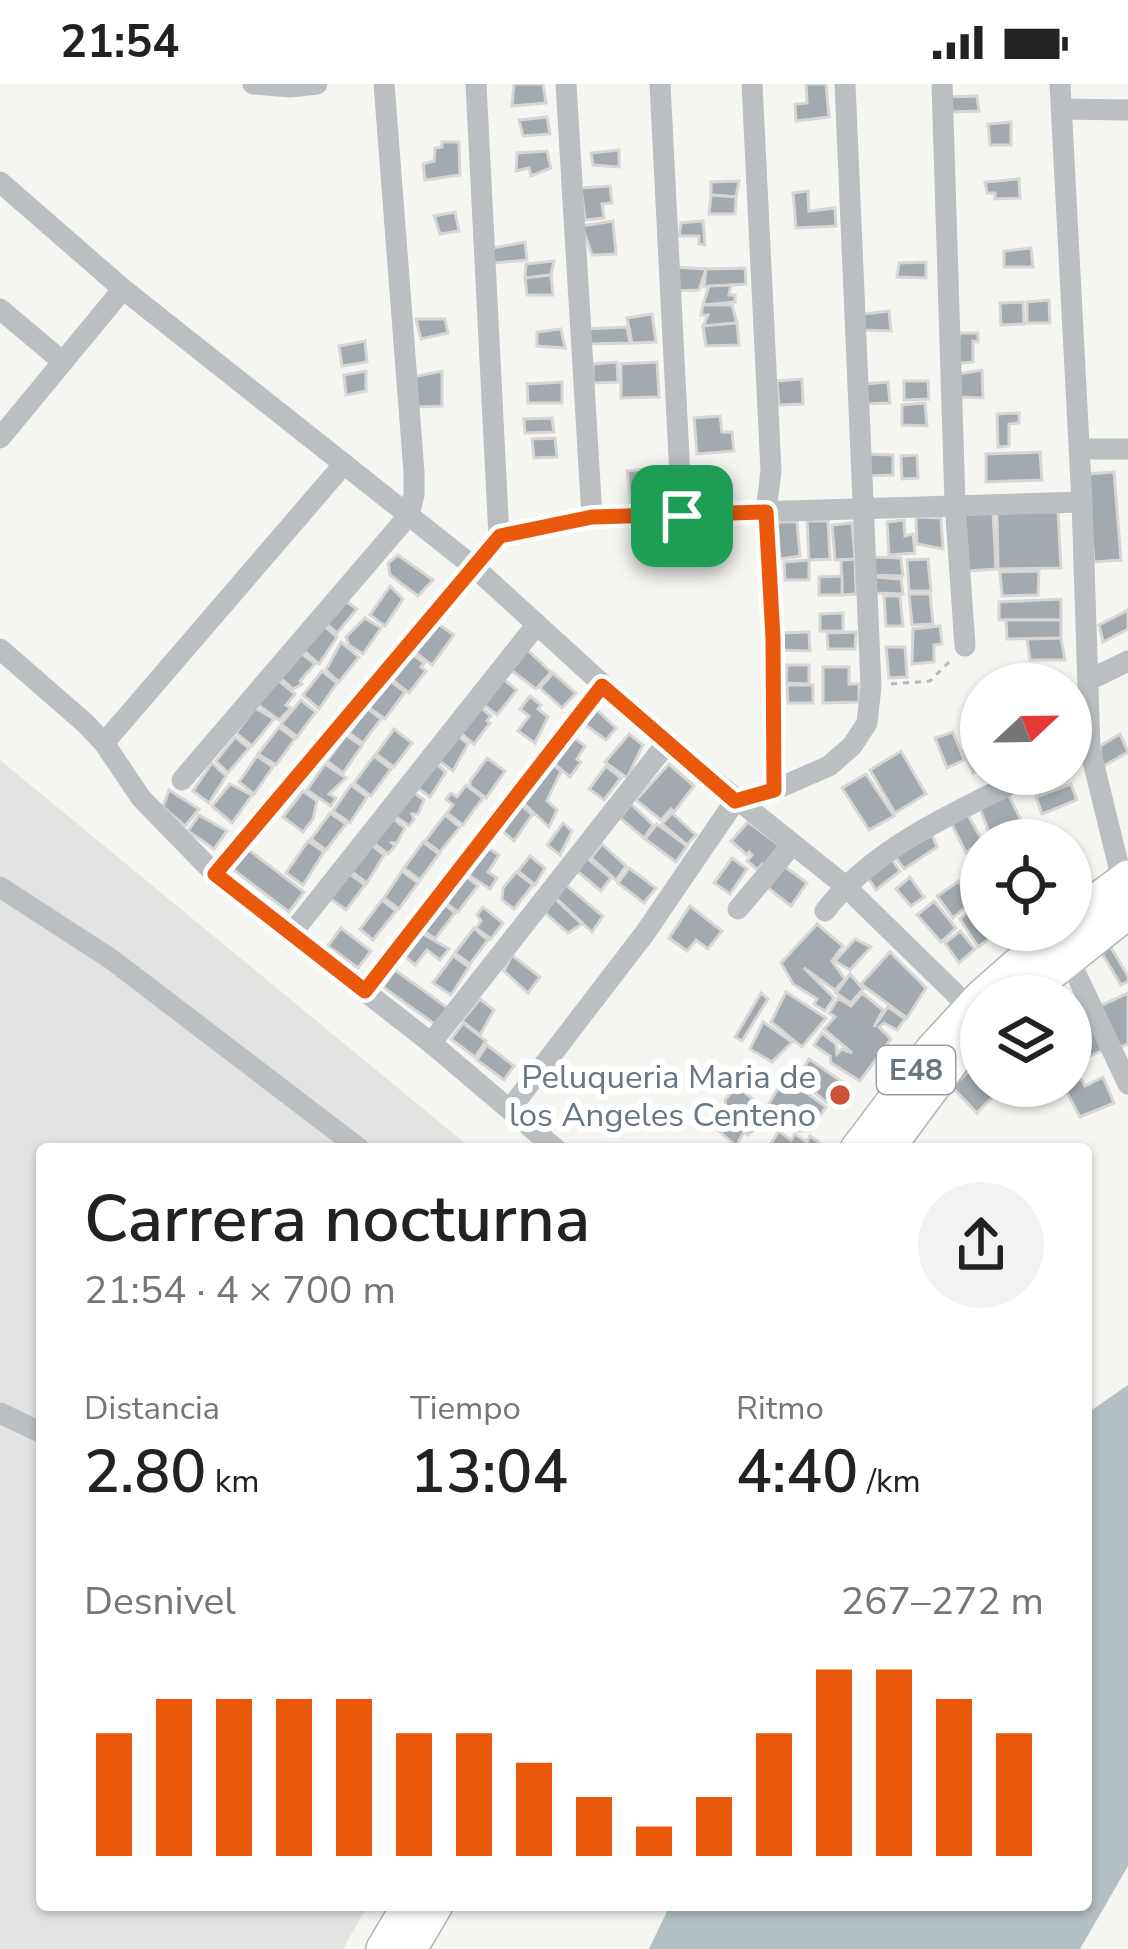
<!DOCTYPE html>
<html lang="es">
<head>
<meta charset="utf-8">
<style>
	body { margin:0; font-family:"Nunito Sans",sans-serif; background:#f2f2f2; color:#222; height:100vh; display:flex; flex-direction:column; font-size:45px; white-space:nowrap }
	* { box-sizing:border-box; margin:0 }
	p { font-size:39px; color:#767676 }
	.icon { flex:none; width:66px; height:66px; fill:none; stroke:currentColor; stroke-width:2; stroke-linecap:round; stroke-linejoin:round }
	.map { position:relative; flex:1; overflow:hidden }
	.side { position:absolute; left:36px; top:1059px; width:1056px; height:768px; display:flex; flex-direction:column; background:#fff; border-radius:12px; box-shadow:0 3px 9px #0004 }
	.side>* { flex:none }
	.needle { width:78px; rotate:68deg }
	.tools { position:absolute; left:960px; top:579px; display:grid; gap:24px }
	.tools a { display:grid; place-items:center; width:132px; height:132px; border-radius:50%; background:#fff; box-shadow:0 3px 9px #0004; font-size:60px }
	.pin { position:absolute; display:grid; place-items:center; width:102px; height:102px; color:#fff; margin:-51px; border-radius:24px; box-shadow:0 6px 18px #0006 }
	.round { display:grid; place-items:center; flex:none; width:126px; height:126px; border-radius:63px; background:#f2f2f2 }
	.summary { display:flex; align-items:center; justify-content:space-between; height:204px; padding:0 48px }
	h1 { font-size:66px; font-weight:600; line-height:90px }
	.metrics { display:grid; grid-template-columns:repeat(3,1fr); gap:18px; height:204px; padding:12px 48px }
	.metrics div { display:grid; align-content:center }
	.metrics b { font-size:60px; font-weight:600 }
	.metrics small { font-size:33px; font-weight:400 }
	.metrics p { font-size:33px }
	.chart { height:336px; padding:24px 48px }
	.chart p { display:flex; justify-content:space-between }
	.chart svg { width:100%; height:216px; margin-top:12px; stroke:#ea580c; stroke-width:6 }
	.status { display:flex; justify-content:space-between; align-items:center; height:84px; padding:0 60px; background:#fff; direction:ltr }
	.status svg { height:33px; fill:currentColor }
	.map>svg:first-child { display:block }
	.built { fill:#e3e4e2 }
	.water { fill:#b3bfc2 }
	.building { fill:#a3aaaf; stroke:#d7d6d5; stroke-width:3 }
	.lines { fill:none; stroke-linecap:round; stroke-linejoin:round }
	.highway-casing { stroke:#b1b4b7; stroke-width:36 }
	.path { stroke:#b5b9ba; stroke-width:3; stroke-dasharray:6 6; stroke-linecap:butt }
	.minor { stroke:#bbbfc2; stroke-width:21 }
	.highway { stroke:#fff; stroke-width:33 }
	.route-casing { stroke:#fff; stroke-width:24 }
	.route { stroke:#ea580c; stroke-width:15 }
	.poi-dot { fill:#cf5038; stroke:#fff; stroke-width:4.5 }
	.labels { text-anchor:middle; stroke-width:12; stroke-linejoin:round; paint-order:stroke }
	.shield { fill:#fff; stroke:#95a0a6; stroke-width:3 }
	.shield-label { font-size:30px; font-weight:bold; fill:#687780 }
	.poi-label { font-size:33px; fill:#687780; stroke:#fff; text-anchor:end }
</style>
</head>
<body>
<div class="status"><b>21:54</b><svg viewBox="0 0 49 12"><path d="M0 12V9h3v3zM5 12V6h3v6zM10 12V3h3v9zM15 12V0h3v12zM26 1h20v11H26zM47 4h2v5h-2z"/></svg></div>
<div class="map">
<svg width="1128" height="1865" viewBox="0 0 1128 1865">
	<rect width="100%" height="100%" fill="#f5f5f2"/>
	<!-- built -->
	<polygon class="built" points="0,676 472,1065 42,1065 42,1821 368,1821 343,1865 0,1865"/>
	<!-- water -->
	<polygon class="water" points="1128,1301 1128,1782 1080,1865 649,1865 670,1821 1086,1821 1086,1330"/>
	<!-- building -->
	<g class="building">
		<polygon points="514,0 543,0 546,19 512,22"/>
		<polygon points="806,0 826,0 829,33 796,37 795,20 807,19"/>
		<polygon points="977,12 979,27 949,28 948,13"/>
		<polygon points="547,33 550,50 523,52 519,36"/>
		<polygon points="1011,38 1011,61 990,61 988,40"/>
		<polygon points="442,58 459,58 460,91 425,96 423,80 434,77 435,64 442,63"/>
		<polygon points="619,66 619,83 593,81 591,69"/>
		<polygon points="547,67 551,84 531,92 529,84 516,87 517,69"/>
		<polygon points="1019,95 1020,114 995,115 995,109 987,109 985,98"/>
		<polygon points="739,97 736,113 711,111 711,98"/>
		<polygon points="610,102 612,119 602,120 604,134 585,136 581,104"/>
		<polygon points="808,107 809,127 835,124 836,142 796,144 793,109"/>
		<polygon points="711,111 736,113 735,130 709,130"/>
		<polygon points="455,128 459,147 440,150 434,132"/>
		<polygon points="613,137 616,170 592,171 582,142"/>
		<polygon points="703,137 705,161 699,160 699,152 679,152 681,139"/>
		<polygon points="525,158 527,176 493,179 493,164"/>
		<polygon points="1031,164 1033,183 1004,183 1004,167"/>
		<polygon points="554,177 551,191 525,194 526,180"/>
		<polygon points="926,178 926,194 897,193 899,179"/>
		<polygon points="672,183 706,185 699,206 671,207"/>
		<polygon points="745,184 746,200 704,203 706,185"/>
		<polygon points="551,191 553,211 527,211 525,194"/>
		<polygon points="731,201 729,211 735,211 735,218 703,221 709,202"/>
		<polygon points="1049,216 1050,239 1027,239 1027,218"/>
		<polygon points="1023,218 1024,240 1001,241 1000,219"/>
		<polygon points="703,221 732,221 737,239 703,242 708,231 701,231"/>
		<polygon points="889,227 891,247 863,246 863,230"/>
		<polygon points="652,230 656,258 632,259 627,234"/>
		<polygon points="416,235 445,235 448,249 421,255"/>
		<polygon points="737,239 739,261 706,262 703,242"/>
		<polygon points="627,243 630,259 586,260 586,245"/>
		<polygon points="561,245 565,264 537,262 537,248"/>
		<polygon points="960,249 978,249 978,258 973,257 973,278 953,280"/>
		<polygon points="365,257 367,278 342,282 339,262"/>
		<polygon points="617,278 618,298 593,299 593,280"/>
		<polygon points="657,278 659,313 621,314 621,280"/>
		<polygon points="982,286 983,314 958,313 957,290"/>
		<polygon points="366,287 366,307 346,311 344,291"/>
		<polygon points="442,287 442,322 415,323 408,294"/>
		<polygon points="802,295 803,320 779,321 777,297"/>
		<polygon points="904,297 928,297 929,315 904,316"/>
		<polygon points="562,298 562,319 528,319 527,300"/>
		<polygon points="888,298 890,319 863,320 862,300"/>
		<polygon points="925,319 927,342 902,341 902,321"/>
		<polygon points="1019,329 1019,339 1009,340 1009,362 998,363 997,330"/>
		<polygon points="720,332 722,348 732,348 734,367 697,370 694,334"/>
		<polygon points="552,334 554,348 525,349 524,335"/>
		<polygon points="555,354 557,373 534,374 532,355"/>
		<polygon points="1040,368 1042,396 986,398 986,370"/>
		<polygon points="866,370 893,371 893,391 868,392"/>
		<polygon points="917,371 918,394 902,395 901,372"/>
		<polygon points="662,383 666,420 631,421 627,387"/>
		<polygon points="1114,388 1121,476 1094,478 1087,390"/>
		<polygon points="993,427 996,485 967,487 961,428"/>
		<polygon points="997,427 1058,428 1061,484 998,485"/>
		<polygon points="916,433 941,434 943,465 917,460"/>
		<polygon points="904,436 905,452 913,450 915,469 889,471 887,438"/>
		<polygon points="807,437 828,437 830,475 809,476"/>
		<polygon points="777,438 797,438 800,472 780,475"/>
		<polygon points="852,439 855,475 835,476 832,441"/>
		<polygon points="398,471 433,496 418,512 390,491 388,479"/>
		<polygon points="870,473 901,474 903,492 871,491"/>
		<polygon points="855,475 856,510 842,511 841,476"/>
		<polygon points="928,475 931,507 909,507 907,476"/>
		<polygon points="809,476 809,496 785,496 784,478"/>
		<polygon points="1039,487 1038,511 1002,512 1000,488"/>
		<polygon points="842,492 842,511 819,511 819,493"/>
		<polygon points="872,493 901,495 903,510 873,509"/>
		<polygon points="390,502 403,515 385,542 370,531"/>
		<polygon points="909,510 930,510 933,540 912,541"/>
		<polygon points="884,512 900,512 903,542 886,542"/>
		<polygon points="343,515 357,525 337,549 325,538"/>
		<polygon points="1061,515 1061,536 999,536 999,518"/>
		<polygon points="1128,526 1128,545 1103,558 1099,541"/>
		<polygon points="843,529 843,547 820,547 820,530"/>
		<polygon points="365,534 381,544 363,570 349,561 346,553"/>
		<polygon points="1006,536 1061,536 1061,554 1007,555"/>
		<polygon points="434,537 454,551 432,581 412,566"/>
		<polygon points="322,540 337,553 319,580 302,565"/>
		<polygon points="940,542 942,560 934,561 934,578 912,580 913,545"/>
		<polygon points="809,548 810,567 781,566 781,549"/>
		<polygon points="856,548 855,565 828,565 827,549"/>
		<polygon points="1061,554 1065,576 1030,576 1027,555"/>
		<polygon points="341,558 359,573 339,598 326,586"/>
		<polygon points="522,561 551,588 536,605 511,586"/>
		<polygon points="886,563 905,563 907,593 889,594"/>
		<polygon points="300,568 315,580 300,597 302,600 293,605 279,593"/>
		<polygon points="409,568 424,579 421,583 426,587 409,609 390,594"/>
		<polygon points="787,581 809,581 809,600 786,599"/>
		<polygon points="823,583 849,583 849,600 859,600 859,618 823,619"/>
		<polygon points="322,587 337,599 319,625 303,611"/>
		<polygon points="553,589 576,609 562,624 540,604"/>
		<polygon points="277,595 295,610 286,621 291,624 279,636 258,621"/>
		<polygon points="388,595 405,608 385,635 368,623"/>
		<polygon points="503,595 517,606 497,631 483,620"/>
		<polygon points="787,601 813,601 813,619 788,619"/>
		<polygon points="530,612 541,621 538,625 548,633 535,659 518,647 529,632 520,625"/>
		<polygon points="301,616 316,628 297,653 281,640"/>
		<polygon points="479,622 491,632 487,637 490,639 474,660 459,648"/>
		<polygon points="255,624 274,635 252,662 236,649"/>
		<polygon points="367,624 381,635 363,659 349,649"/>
		<polygon points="595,624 616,644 606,656 583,639"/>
		<polygon points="279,643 295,655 276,681 258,670"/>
		<polygon points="394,645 412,659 394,683 376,670"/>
		<polygon points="953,648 964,676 947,684 935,654"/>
		<polygon points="455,649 468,660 453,687 435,674"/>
		<polygon points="629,650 643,661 627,694 605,678"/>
		<polygon points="1120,650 1128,668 1102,683 1100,662"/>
		<polygon points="346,651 362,662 343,689 327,677"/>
		<polygon points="572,652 585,662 577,675 581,678 570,693 551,677"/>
		<polygon points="235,653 249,664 228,689 216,677"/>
		<polygon points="980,655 981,686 973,689 963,667"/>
		<polygon points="901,667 926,710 895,729 870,686"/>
		<polygon points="257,672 273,683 254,710 239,698"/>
		<polygon points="374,672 391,685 371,712 354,699"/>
		<polygon points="487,674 505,687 486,714 470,702 470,697"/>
		<polygon points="549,677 561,687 547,717 557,726 549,743 519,715"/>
		<polygon points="434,678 446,688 430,713 416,703"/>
		<polygon points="212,679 226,692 209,719 193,707"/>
		<polygon points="325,680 346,694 329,710 336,714 331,722 307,706"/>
		<polygon points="669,680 694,702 674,728 671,725 661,736 636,716"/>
		<polygon points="606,682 621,694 604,716 589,705"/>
		<polygon points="866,690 894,732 869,746 842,704"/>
		<polygon points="1041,690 1064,690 1067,696 1032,709 1028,695"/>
		<polygon points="230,700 252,711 232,739 212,722"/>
		<polygon points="1071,700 1077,716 1042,730 1036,713"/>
		<polygon points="351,701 367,713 350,739 333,727"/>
		<polygon points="466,701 483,714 463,741 447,729 453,721 446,715 451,709 457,713"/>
		<polygon points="169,706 199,725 185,742 163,723"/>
		<polygon points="411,706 424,716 418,730 412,730 414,735 409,742 394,731"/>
		<polygon points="303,707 317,717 313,735 303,748 283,733"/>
		<polygon points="1007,708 1031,756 992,756 979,722"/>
		<polygon points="518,718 532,731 514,757 499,744"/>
		<polygon points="631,720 653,741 644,754 620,734"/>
		<polygon points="330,729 346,740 326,766 311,755"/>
		<polygon points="672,729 696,751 687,761 662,740"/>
		<polygon points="967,729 982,756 966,769 950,737"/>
		<polygon points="199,731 227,747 214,765 188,747"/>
		<polygon points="445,731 460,743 440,768 425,757"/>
		<polygon points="390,732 405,744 397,759 392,759 395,762 388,770 371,757"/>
		<polygon points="748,738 783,764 767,784 762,780 758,786 747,777 752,771 749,768 747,771 731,757"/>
		<polygon points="563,739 572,747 560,771 547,761"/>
		<polygon points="657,740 687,762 676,778 645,755"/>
		<polygon points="931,748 937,763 904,785 893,770"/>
		<polygon points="308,757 324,768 303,801 286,789"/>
		<polygon points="368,758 384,771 367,799 348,785"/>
		<polygon points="423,758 439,770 420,796 404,784"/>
		<polygon points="602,760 626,782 616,796 591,774"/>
		<polygon points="485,762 499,771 488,788 497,794 490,805 464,788"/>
		<polygon points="245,763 304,808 289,828 230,783"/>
		<polygon points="530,772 545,784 535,801 518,787"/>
		<polygon points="890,773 900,787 876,806 868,794"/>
		<polygon points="587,774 611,794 601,807 576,786"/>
		<polygon points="732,774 747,785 730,810 714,799"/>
		<polygon points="784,782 807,799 791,822 768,804"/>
		<polygon points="629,784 656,804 644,819 618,799"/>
		<polygon points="402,787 418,799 399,825 384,814"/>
		<polygon points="347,788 365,801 346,826 327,812"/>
		<polygon points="516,788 533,801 514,825 502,816 503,804"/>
		<polygon points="463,790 478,802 458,828 442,816"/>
		<polygon points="910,793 924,813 911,822 896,805"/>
		<polygon points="959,797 971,818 953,834 937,812"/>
		<polygon points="566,801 603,832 592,848 556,814"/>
		<polygon points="555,815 582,840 568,849 545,829"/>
		<polygon points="382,816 396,827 373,856 360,845"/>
		<polygon points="441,817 455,829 435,855 420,844"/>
		<polygon points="934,817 956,844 941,858 917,831"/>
		<polygon points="690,822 722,847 708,865 696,856 687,867 669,854"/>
		<polygon points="483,823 503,839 491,855 476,844 481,837 477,831"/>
		<polygon points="972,824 981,838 981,846 987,846 992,853 978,863 960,835"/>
		<polygon points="817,840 843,862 832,877 845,895 835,906 804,884 834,914 825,927 814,920 817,915 793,900 781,879"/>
		<polygon points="341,844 371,867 358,884 328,862"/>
		<polygon points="474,844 488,856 470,880 455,869"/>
		<polygon points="418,847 449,865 440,876 427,866 415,881 401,869"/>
		<polygon points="960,847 975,865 959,879 945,859"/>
		<polygon points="855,855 871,863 850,886 835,877"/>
		<polygon points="1110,862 1128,892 1128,897 1121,901 1101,868"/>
		<polygon points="890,868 926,904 907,934 861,900"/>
		<polygon points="512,871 540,893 528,909 504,887"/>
		<polygon points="453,872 469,883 451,911 433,899"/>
		<polygon points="395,886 448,924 436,941 383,903"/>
		<polygon points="850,890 863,905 851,919 836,909"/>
		<polygon points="786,908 826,934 802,963 771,938"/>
		<polygon points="761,909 768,915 742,957 735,953"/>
		<polygon points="862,909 883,926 874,943 888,923 905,935 897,946 884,939 879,943 891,955 860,997 831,979 830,972 814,961 822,949 836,960 837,970 842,965 852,969 824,945 835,933 829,929 838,914 851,922"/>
		<polygon points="1128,909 1128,960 1118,964 1096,924"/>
		<polygon points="480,915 494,926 480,951 462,937"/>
		<polygon points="763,938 792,958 772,978 750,965"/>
		<polygon points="463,939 486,957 475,973 451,955"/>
		<polygon points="1093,945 1103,966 1071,981 1071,956"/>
		<polygon points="487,961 514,982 504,996 477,976"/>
		<polygon points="809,975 841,997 826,1018 798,995"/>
		<polygon points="971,985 981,995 981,1002 987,1002 995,1010 977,1029 952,1003"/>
		<polygon points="785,993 826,1023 810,1047 797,1047 775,1033 776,1029 767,1023"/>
		<polygon points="1103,993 1114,1019 1080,1033 1064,1003 1081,995 1085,1002"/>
		<polygon points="736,1002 772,1030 763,1044 759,1041 748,1051 744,1048 736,1062 718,1046 728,1034 725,1016"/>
		<polygon points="779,1047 791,1056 795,1050 807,1058 810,1052 819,1058 815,1065 775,1065 770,1061"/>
	</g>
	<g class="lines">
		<defs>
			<g id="highway">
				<polyline points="1071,835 1128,793"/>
				<polyline points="982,912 1057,846"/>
				<polyline points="1022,912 1128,828"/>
				<polyline points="857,1065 932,966 981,913"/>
				<polyline points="887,1065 953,976 981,948"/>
				<polyline points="383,1865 409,1821"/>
				<polyline points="410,1865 436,1821"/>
			</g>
		</defs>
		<!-- highway casing -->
		<use href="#highway" class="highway-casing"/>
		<!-- path -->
		<polyline class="path" points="891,600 930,597 951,576"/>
		<!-- minor -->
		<g class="minor">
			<polyline points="253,0 290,3 317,0"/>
			<polyline points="476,0 499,453"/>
			<polyline points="566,0 592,433"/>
			<polyline points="660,0 682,432"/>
			<polyline points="752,0 771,387 766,427 773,554 774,706"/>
			<polyline points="942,0 955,419 965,562"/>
			<polyline points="1060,0 1082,418 1090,665 1122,796"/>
			<polyline points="1062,25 1128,26"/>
			<polyline points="0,98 123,205 474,483 667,659 844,801 969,923"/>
			<polyline points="0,225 63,278"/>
			<polyline points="0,354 123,205"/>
			<polyline points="1080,365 1128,365"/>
			<polyline points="0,565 85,639 104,659 141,714 215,790 431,959 556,1065"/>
			<polyline points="1089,596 1128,577"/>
			<polyline points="104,659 344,380"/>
			<polyline points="182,696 409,431 414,411 414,388 384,0"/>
			<polyline points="215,790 499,453 592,433 1082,418"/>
			<polyline points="0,803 111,875 360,1065"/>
			<polyline points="738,825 792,761"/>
			<path d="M825,827C875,761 959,727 1031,690"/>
			<polyline points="292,849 537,540"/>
			<polyline points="1068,873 1128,1000"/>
			<polyline points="365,907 602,602"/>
			<polyline points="431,959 667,659"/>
			<polyline points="510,1025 645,849 735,717 774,706 829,682 852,662 867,639 871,602 845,0"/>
			<polyline points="0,1329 42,1349"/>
		</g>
		<!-- highway -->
		<use href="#highway" class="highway"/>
	</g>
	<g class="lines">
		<defs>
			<polygon id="route" points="766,428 773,554 774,706 735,717 602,602 365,907 215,790 500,452 592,433"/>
		</defs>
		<!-- route casing -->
		<use href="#route" class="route-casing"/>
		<!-- route -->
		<use href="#route" class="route"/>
	</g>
	<!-- markers -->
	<circle class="poi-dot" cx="840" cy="1011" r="12"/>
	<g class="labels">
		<!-- shield labels -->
		<rect class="shield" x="877" y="962" width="78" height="48" rx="9"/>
		<g class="shield-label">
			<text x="916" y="996">E48</text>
		</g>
		<!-- poi labels -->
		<g class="poi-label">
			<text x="816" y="1004">Peluqueria Maria de<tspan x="816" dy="38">los Angeles Centeno</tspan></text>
		</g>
	</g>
</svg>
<div class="tools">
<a><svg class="needle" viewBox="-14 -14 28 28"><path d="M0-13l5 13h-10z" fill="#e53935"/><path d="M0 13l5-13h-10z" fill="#767676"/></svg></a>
<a><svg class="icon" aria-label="locate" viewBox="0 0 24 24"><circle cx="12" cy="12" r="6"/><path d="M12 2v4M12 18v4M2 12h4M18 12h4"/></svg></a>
<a><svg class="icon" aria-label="layers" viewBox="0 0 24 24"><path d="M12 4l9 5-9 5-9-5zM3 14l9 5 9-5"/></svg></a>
</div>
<div class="pin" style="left:682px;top:432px;background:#1e9e55"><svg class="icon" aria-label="arrive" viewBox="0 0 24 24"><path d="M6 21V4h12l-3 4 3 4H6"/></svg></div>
<section class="side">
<div class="summary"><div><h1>Carrera nocturna</h1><p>21:54 · 4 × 700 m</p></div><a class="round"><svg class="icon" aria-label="share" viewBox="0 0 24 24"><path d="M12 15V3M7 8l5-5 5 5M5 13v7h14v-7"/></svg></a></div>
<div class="metrics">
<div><p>Distancia</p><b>2.80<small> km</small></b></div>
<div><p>Tiempo</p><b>13:04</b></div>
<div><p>Ritmo</p><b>4:40<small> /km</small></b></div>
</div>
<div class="chart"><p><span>Desnivel</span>267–272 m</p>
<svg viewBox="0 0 160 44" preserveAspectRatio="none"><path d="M5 44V19M15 44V12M25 44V12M35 44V12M45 44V12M55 44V19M65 44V19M75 44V25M85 44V32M95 44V38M105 44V32M115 44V19M125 44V6M135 44V6M145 44V12M155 44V19"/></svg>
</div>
</section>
</div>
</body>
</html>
